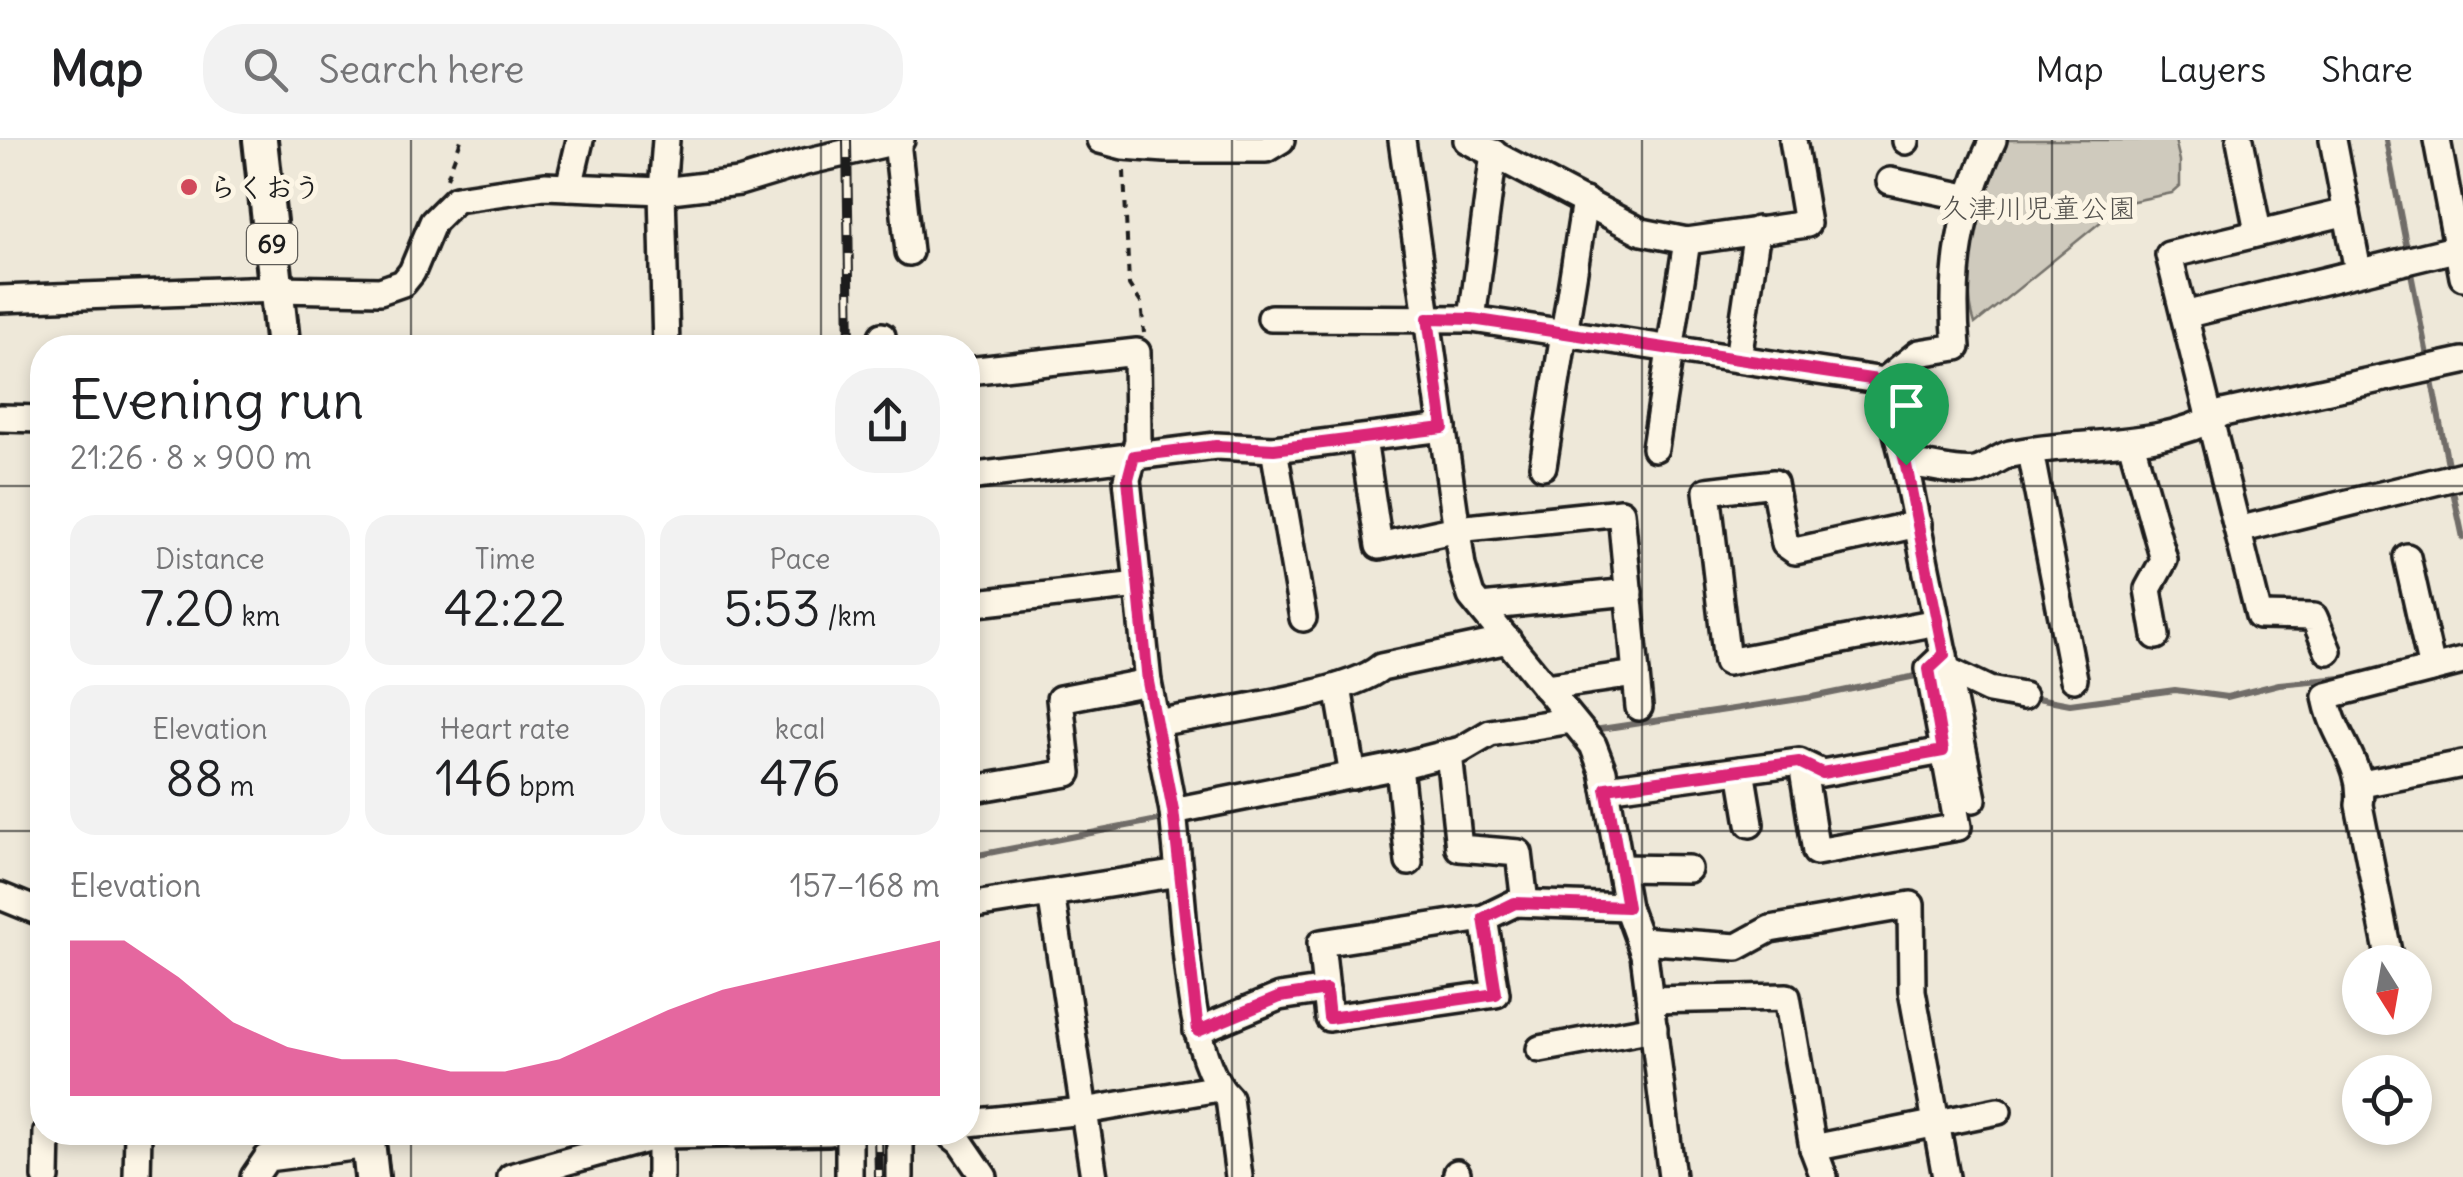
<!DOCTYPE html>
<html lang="en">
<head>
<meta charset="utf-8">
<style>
	body { margin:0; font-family:Delius,"Klee One",sans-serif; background:#f2f2f2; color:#202124; height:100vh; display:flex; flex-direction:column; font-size:38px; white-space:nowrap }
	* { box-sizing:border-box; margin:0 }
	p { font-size:32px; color:#757577 }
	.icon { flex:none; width:55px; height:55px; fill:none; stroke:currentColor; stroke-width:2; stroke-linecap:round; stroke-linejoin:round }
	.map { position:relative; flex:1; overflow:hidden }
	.drawer { position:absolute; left:30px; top:195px; width:950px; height:810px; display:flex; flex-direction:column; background:#fff; border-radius:40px; box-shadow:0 5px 15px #0003 }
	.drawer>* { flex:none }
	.needle { width:65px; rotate:169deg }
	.tools { position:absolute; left:2342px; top:805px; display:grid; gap:20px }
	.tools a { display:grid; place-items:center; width:90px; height:90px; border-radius:50%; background:#fff; box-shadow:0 5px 15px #0003; font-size:50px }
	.pin { position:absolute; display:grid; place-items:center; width:85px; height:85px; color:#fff; margin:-102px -42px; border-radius:50% 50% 50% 0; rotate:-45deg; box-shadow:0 0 10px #0007 }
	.pin .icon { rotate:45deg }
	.round { display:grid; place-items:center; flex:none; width:105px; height:105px; border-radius:40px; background:#f2f2f2 }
	.summary { display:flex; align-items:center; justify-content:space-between; height:170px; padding:0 40px }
	h1 { font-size:55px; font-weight:600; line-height:75px }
	.metrics { display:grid; grid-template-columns:repeat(3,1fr); gap:15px; height:170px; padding:10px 40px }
	.metrics div { display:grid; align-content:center; border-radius:25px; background:#f2f2f2; text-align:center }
	.metrics b { font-size:50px; font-weight:600 }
	.metrics small { font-size:28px; font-weight:400 }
	.metrics p { font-size:28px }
	.chart { height:280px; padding:20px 40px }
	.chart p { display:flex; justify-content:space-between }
	.chart svg { width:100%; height:180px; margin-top:10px; fill:#db2777; opacity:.7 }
	header { display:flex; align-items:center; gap:60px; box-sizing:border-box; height:140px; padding:0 50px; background:#fff; border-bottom:2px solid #e0e0e0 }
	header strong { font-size:48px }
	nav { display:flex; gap:55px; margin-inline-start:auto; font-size:35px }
	.search { width:700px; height:90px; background:#f2f2f2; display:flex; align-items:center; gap:25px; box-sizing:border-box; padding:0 35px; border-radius:40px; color:#757577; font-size:38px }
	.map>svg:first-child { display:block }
	.green { fill:#cfcabd; stroke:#76736c; stroke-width:2.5 }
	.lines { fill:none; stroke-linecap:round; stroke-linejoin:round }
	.stream { stroke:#6f6c67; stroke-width:6 }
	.minor-casing { stroke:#1c1c1c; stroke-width:32 }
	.major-casing { stroke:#1c1c1c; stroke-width:40 }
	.path { stroke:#1c1c1c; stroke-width:4; stroke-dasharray:8 8; stroke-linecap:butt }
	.minor { stroke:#fcf5e5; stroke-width:25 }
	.major { stroke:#fcf5e5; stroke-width:32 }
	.rail-casing { stroke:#1c1c1c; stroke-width:10 }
	.rail { stroke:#fcf5e5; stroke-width:6; stroke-dasharray:19; stroke-linecap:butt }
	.route-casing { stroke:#fff; stroke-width:20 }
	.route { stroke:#db2777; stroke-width:12 }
	.grid { fill:none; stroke:#1c1c1c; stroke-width:2.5; stroke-opacity:0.55 }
	.poi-dot { fill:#d1495b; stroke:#fcf5e5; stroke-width:4 }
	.labels { text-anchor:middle; stroke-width:10; stroke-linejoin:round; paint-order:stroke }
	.shield { fill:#fcf5e5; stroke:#5f5d58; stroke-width:2.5 }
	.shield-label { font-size:25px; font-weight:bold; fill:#1c1c1c }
	.poi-label { font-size:28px; font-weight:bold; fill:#1c1c1c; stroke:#fcf5e5; text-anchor:start }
	.park-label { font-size:28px; fill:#52504c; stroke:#fcf5e5 }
</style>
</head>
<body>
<header>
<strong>Map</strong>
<div class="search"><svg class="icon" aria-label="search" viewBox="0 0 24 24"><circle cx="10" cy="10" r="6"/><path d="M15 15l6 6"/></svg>Search here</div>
<nav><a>Map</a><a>Layers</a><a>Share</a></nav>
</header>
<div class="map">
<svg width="2463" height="1037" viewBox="0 0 2463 1037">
	<rect width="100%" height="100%" fill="#eee8d9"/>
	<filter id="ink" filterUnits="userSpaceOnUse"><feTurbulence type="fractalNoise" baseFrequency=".01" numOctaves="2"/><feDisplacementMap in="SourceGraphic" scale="20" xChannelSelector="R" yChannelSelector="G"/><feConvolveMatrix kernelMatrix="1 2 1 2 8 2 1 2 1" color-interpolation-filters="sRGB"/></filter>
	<g filter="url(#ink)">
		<!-- green -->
		<path class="green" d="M2004,0H2175L2180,21V46L2172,53L2124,63L1975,184C1957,128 1986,54 2004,0Z"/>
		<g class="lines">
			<!-- stream -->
			<g class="stream">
				<polyline points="2386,0 2407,109"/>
				<polyline points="2410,128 2428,220"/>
				<polyline points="2432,241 2449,330"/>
				<polyline points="2453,351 2463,398"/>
				<polyline points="2032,557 2070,564 2175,550 2227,557 2279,544 2352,537"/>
				<polyline points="1594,590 1813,557 1921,535"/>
				<polyline points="968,717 1168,678"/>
			</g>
			<defs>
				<g id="minor">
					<polyline points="666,0 662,51 666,208"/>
					<polyline points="1100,0 1123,6 1166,9 1266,9 1281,0"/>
					<polyline points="1402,0 1462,426 1471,456 1593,605 1603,631 1627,767 1644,814 1672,1037"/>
					<polyline points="1467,0 1642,92 1687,101 1807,84 1793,0"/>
					<polyline points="1906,0 1906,1"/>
					<polyline points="2240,0 2258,92"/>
					<polyline points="2333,0 2358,131"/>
					<polyline points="2437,0 2463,137"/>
					<polyline points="897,1 909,112"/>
					<polyline points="1890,41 1971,58"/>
					<polyline points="569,47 580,0"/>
					<polyline points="0,159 277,149 380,151 403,143 412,132 433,82 456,59 545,46 662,51 739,42 805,22 901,0"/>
					<polyline points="2184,175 2463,107"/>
					<path d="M1271,178L1472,179L1884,241L1919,213L1957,207C1950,132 1960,69 1993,0"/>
					<polyline points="1472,179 1494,13"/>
					<polyline points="882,196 883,208"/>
					<polyline points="1738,219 1757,90"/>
					<polyline points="968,231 1137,212 1138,301 1127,339 1148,542 1173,671 1399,626 1461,610 1490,593 1572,580"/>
					<polyline points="1884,241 1905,325 1973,659"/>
					<polyline points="0,278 42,279"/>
					<polyline points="1363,299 1379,406 1457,389 1621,372 1639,567"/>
					<polyline points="2131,302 2164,420 2148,449 2156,496"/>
					<polyline points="1655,308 1687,101"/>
					<polyline points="1274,309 1303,478"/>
					<polyline points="2030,312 2074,539"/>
					<path d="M1905,325C1929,323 1953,334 1975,331C1987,329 1998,317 2010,314C2081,299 2158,311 2223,273L2463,221"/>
					<polyline points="1543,326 1585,61"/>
					<polyline points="968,337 1216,306 1274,309 1443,288"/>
					<polyline points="1918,384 1795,411 1785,404 1774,343 1707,351 1727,522 1937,482"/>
					<polyline points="2238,390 2463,335"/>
					<polyline points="2407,417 2432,529"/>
					<polyline points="968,464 1138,445"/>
					<polyline points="1481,467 1629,452"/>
					<polyline points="2328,511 2314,477 2259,476 2169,115 2347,72"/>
					<polyline points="1947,530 1989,550 2023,556"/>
					<polyline points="1338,547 1353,636"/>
					<polyline points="1545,547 1636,534"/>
					<path d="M1156,583C1206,573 1348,556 1381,527L1508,500"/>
					<polyline points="1449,613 1459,708 1519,713 1525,763"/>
					<polyline points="1399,626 1409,722"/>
					<polyline points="1810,628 1804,636 1816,712 1958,687 1929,529 1944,515"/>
					<polyline points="1741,630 1750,684"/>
					<polyline points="2362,644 2463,624"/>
					<polyline points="1606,648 1799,622 1822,633 1943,611"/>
					<polyline points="968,650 1068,633 1060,559 1148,542"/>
					<polyline points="1173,671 1179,733"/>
					<polyline points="1620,728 1688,729"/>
					<polyline points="1051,753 1094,1037"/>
					<polyline points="0,756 42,773"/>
					<path d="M968,766L1179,733C1186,791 1187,919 1229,958L1239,1037"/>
					<polyline points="1484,778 1321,803 1329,878 1496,854 1484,778 1515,763 1627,767"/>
					<polyline points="1640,800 1737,807 1770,789 1911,765 1912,851 1946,1037"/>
					<path d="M2390,822L2359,665C2365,623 2332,597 2326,556L2463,521"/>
					<polyline points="1650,860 1787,857 1813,1008 1824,1037"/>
					<polyline points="1197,891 1279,857 1326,850"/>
					<polyline points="1540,909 1654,888"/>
					<polyline points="968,983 1084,971 1219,948"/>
					<polyline points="900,992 900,1037"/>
					<polyline points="947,992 960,1002 984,1037"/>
					<polyline points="1813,1008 1998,971"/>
					<polyline points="1457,1033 1457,1037"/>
					<polyline points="46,1037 47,992"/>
					<polyline points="137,1037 138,992"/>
					<polyline points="254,1037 267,1018 369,1005"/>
					<polyline points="511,1037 661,995 829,992"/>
					<polyline points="660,1037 660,992"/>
					<polyline points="849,1037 849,992"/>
				</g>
				<g id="major">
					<polyline points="260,0 283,208"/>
					<polyline points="367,992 372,1037"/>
				</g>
			</defs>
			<!-- minor casing -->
			<use href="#minor" class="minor-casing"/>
			<!-- major casing -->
			<use href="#major" class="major-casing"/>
			<!-- path -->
			<g class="path">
				<polyline points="1124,31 1129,145 1141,163 1144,193"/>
				<polyline points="447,38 461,0"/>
			</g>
			<!-- minor -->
			<use href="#minor" class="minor"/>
			<!-- major -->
			<use href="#major" class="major"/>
			<defs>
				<g id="rail">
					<polyline points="847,0 850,208"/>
					<polyline points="878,992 879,1037"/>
				</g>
			</defs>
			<!-- rail casing -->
			<use href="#rail" class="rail-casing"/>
			<!-- rail -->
			<use href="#rail" class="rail"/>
		</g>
	</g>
	<g class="lines" filter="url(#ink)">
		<defs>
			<polygon id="route" points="1428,178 1472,179 1884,241 1906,325 1944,515 1929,529 1943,611 1822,633 1799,622 1606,648 1627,767 1515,763 1484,778 1496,854 1329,878 1326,850 1280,857 1198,891 1173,670 1148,542 1128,339 1134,316 1216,306 1274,309 1443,288"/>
		</defs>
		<!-- route casing -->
		<use href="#route" class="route-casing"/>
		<!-- route -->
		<use href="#route" class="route"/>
	</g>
	<!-- grid -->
	<path class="grid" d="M411,0V208M821,0V208M1232,0V1037M1642,0V1037M2052,0V1037M0,346H42M968,346H2463M0,691H42M968,691H2463M411,992V1037M821,992V1037"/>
	<!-- markers -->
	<circle class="poi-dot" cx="189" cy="47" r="10"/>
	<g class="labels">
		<!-- shield labels -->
		<rect class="shield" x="247" y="84" width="50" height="40" rx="8"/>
		<g class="shield-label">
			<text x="272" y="113">69</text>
		</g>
		<!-- poi labels -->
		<g class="poi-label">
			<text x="209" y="57">らくおう</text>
		</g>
		<!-- park labels -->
		<g class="park-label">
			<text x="2038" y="78">久津川児童公園</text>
		</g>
	</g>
</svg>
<div class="tools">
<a><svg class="needle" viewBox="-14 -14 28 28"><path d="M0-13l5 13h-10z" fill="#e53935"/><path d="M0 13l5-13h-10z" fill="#757577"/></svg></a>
<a><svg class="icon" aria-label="locate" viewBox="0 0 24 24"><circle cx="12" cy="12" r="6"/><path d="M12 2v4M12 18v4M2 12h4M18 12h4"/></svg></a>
</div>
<div class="pin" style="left:1906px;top:325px;background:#1e9e55"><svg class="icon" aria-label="arrive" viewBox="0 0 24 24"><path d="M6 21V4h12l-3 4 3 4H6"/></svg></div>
<section class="drawer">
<div class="summary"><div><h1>Evening run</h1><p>21:26 · 8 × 900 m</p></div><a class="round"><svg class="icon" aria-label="share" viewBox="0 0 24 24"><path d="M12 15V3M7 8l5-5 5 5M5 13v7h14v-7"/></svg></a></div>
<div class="metrics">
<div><p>Distance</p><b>7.20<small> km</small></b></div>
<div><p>Time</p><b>42:22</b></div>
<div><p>Pace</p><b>5:53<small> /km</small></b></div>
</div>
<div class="metrics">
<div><p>Elevation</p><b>88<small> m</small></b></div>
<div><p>Heart rate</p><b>146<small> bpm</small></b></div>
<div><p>kcal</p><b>476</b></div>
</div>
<div class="chart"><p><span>Elevation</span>157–168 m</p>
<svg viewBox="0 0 160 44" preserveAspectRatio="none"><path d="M0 44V6L10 6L20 15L30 26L40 32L50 35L60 35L70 38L80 38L90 35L100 29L110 23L120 18L130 15L140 12L150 9L160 6V44z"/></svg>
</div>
</section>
</div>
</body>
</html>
